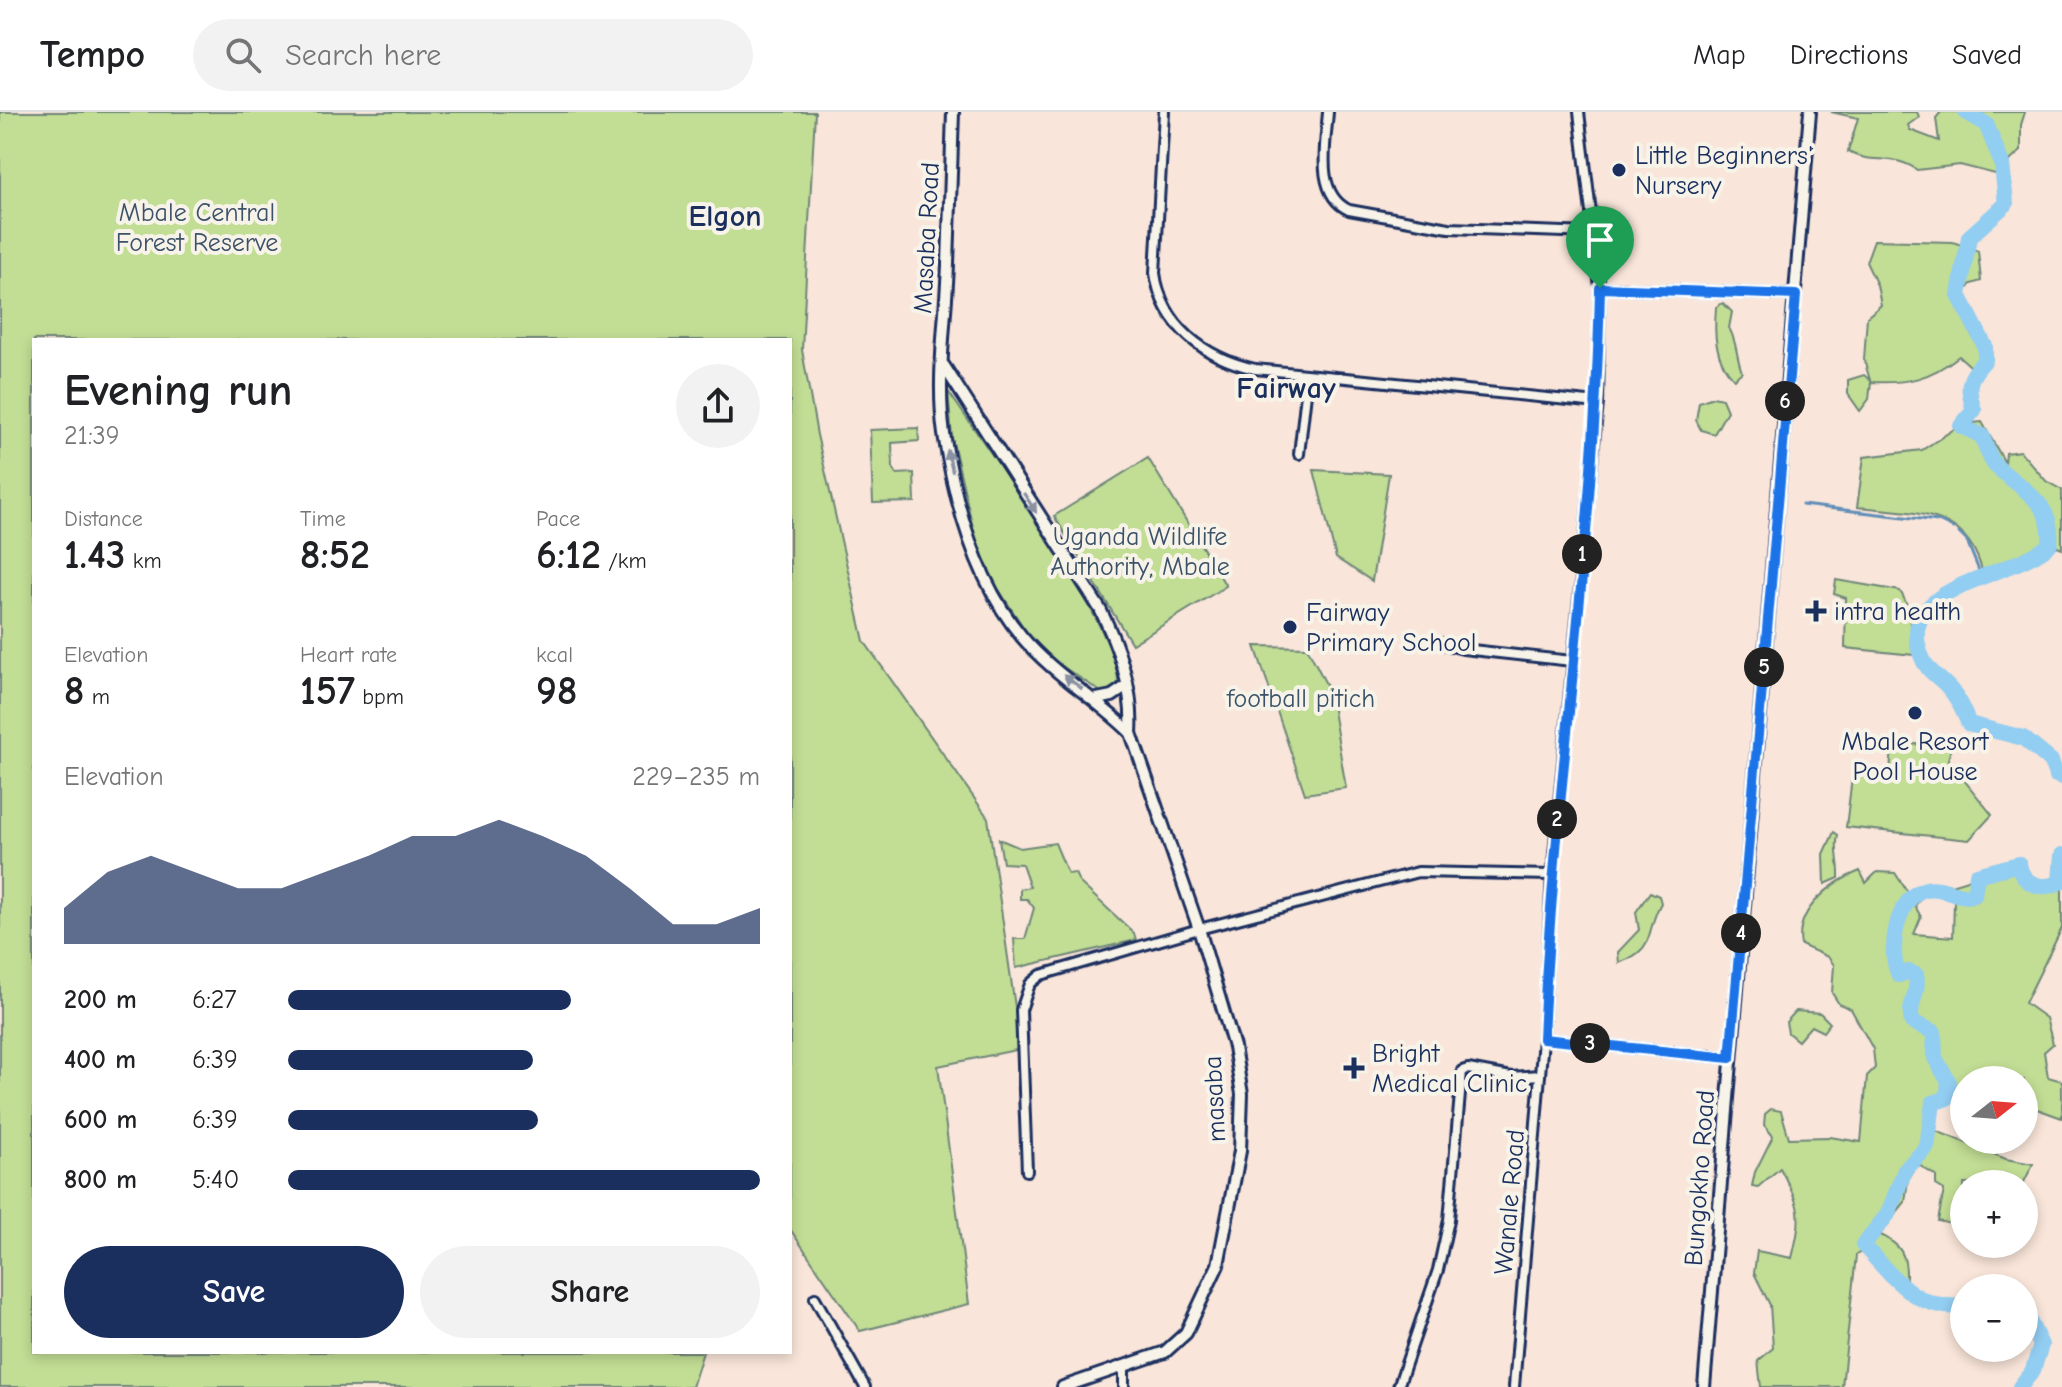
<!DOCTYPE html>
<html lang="en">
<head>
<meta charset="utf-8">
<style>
	body { margin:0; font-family:"Comic Neue",sans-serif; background:#f2f2f2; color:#202124; height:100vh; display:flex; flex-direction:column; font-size:30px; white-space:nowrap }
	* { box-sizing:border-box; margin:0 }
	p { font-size:26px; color:#757577 }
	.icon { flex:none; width:44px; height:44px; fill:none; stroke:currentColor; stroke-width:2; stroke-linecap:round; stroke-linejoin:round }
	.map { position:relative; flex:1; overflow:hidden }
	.drawer { position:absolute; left:32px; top:226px; width:760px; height:1016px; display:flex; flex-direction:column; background:#fff; border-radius:0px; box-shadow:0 4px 12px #0003 }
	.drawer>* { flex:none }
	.needle { width:52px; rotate:73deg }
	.fabs { position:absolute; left:1950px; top:954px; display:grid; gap:16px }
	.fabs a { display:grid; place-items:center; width:88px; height:88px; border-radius:50%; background:#fff; box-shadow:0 4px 12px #0003; font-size:40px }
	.pin { position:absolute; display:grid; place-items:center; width:68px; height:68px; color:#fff; margin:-82px -34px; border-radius:50% 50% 50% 0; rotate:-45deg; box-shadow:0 0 8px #0007 }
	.pin .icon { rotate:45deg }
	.km { position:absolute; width:40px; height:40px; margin:-20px; border-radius:50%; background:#222; color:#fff; font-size:22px; line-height:40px; text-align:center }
	.round { display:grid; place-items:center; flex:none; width:84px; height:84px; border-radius:42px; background:#f2f2f2 }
	.summary { display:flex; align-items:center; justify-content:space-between; height:136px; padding:0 32px }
	h1 { font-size:44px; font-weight:700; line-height:60px }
	.figures { display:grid; grid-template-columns:repeat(3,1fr); gap:12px; height:136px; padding:8px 32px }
	.figures div { display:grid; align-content:center }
	.figures b { font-size:40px; font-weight:700 }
	.figures small { font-size:22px; font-weight:400 }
	.figures p { font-size:22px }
	.chart { height:224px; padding:16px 32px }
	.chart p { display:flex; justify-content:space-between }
	.chart svg { width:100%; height:144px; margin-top:8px; fill:#1b2f5e; opacity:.7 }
	.primary-button { display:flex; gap:16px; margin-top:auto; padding:16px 32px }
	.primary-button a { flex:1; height:92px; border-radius:48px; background:#1b2f5e; color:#fff; font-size:32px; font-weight:700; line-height:92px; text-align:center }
	.primary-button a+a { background:#f2f2f2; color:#202124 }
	ul { padding:0 32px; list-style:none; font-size:26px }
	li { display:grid; grid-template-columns:128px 96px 1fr; align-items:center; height:60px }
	li i { height:20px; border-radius:10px; background:#1b2f5e }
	header { display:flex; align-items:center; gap:48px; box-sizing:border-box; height:112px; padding:0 40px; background:#fff; border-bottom:2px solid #e0e0e0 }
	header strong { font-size:38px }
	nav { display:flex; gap:44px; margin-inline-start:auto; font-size:28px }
	.search { width:560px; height:72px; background:#f2f2f2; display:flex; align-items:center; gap:20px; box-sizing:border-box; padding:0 28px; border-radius:44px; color:#757577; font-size:30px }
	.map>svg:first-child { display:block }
	.green { fill:#c2dd94; stroke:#6e8679; stroke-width:2; fill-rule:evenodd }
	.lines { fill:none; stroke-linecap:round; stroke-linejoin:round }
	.stream { stroke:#628eb7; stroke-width:3 }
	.river { stroke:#92cdf2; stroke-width:16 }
	.minor-casing { stroke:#1b2f5e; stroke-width:14 }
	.tertiary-casing { stroke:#1b2f5e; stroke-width:16 }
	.minor { stroke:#f7f3e8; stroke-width:8 }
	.tertiary { stroke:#f7f3e8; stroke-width:10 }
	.oneway { fill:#8991a3 }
	.route-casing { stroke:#fff; stroke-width:16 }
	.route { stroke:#1a73e8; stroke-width:10 }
	.poi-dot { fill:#1b2f5e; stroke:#f7f3e8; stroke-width:3 }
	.labels { text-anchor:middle; stroke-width:8; stroke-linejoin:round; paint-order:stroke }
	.poi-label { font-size:26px; fill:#1b2f5e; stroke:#f7f3e8; text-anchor:start }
	.park-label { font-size:26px; fill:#3c5269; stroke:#f7f3e8 }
	.street-label { font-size:26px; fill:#1b2f5e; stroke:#f7f3e8 }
	.quarter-label { font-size:30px; font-weight:bold; fill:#1b2f5e; stroke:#f7f3e8 }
</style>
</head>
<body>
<header>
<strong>Tempo</strong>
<div class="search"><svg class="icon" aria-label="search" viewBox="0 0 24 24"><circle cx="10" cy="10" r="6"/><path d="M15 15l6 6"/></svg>Search here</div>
<nav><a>Map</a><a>Directions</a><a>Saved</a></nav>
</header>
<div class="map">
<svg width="2062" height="1275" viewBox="0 0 2062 1275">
	<rect width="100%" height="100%" fill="#f9e5d9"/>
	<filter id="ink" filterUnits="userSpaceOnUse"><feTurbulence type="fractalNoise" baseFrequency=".0125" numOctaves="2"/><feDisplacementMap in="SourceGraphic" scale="16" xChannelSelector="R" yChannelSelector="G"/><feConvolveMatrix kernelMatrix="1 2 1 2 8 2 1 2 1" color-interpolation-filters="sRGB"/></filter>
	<g filter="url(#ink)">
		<!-- green -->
		<g class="green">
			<polygon points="0,0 815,0 802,238 817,323 864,529 988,706 1021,937 938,954 969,1192 860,1219 790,1117 790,228 34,228 34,1240 703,1240 692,1275 0,1275"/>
			<path d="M1831,0H1917L1919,5L1908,13L1910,18L1939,29L1936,6L1941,0H2025L2021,13V39L1995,62L1960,53L1917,58C1895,41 1872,53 1848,40L1858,6Z"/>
			<path d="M1874,128L1953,130L1978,139L1981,169L1971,172L1963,182L1971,222L1990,244L1979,262L1959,244C1930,267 1907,272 1871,270L1869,287L1860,299L1848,282V268L1864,263L1870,268L1864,248L1867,205L1881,193L1877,173L1866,150Z"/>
			<path d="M1723,191L1732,200L1729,216C1737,229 1736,245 1742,260L1734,267C1714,247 1714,221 1716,195Z"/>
			<path d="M948,279C986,336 1117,511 1118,570L1111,581L1101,580L1038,538L981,450L952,326Z"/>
			<polygon points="1713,285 1722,287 1727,299 1714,322 1701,318 1696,308 1699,290"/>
			<path d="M1982,310L2005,351L2006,341L2020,339L2046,369L2062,378V437L2050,432L1983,463C1969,396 1913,401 1857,395L1864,345L1922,338L1962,312Z"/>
			<polygon points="918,316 919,329 892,331 893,356 897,362 914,361 915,390 873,391 870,318"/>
			<polygon points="1148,346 1226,474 1132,532 1054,404"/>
			<polygon points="1314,358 1389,362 1372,469 1336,446"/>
			<path d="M1836,468L1900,479C1915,503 1908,517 1915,543L1845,536L1846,486L1834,482Z"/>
			<polygon points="1255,534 1307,535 1330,580 1346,676 1305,682"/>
			<polygon points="1953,628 1948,648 1992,703 1969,728 1846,715 1853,657 1890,660 1892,635"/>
			<path d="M1834,720L1838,723C1834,739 1840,750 1839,766L1825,772L1824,742Z"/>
			<polygon points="999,727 1020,736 1055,731 1068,762 1075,761 1079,770 1134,821 1136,828 1016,856 1014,827 1025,827 1034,796 1027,787 1020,787 1020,777 1030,775 1022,752 1003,751"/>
			<path d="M2062,743V816L2025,891L2046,906L2053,932L2044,940L2048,965L2062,969V1006L2037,997L2032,1004L2024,1001V968H1964V979L1948,977L1947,986L1937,993L1931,1017L2006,1047L2033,1052L2023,1072L1997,1066L1999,1072H1964V1115L1938,1109L1944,1078L1936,1073V1064L1917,1052L1908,1068L1905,1090L1879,1122C1900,1132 1907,1142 1906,1167L1883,1163L1863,1139L1856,1143L1842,1275H1761L1758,1249L1773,1236L1770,1193L1754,1161L1757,1139L1792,1146C1803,1101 1801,1096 1780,1056L1758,1075L1752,1074L1755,1060L1773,1024L1764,1013L1765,1002L1771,997L1781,999L1789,1026L1830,1025L1861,1030L1867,964L1875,956L1873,937L1851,897L1839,892L1832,881L1834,853L1828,845L1801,833C1794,798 1832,770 1860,759L1866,771L1877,760L1895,761L1909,782L1931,770L1951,773L2019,752C2022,773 2043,780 2060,770ZM1941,780L1954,788L1953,825L1914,822L1921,805L1915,794L1924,781Z"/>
			<path d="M1650,780L1659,784L1661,791C1644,821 1658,836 1619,851L1618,840L1639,818L1636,800Z"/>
			<polygon points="1796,899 1820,901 1830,911 1823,920 1811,914 1798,929 1788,921 1786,910"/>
		</g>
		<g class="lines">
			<!-- stream -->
			<g class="stream">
				<polyline points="1802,393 1938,409 1953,416"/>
				<polyline points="1959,421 1967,429 1980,461"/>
			</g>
			<!-- river -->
			<g class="river">
				<path d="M1966,0L1986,12L2002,52L2006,92L1969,125L1959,183L1985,234V248C1968,266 1966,274 1974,298L1961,314L1982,324C1986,333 1989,347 1995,353C2021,378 2054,389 2050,432C2015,466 1893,471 1921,543C1927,560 1937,563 1948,575C1958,585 1963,599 1969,612L2023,626L2051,649L2056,663L2062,665"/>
				<path d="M1964,1194C1915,1199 1895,1166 1863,1133L1888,1102L1905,1058L1927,1035L1933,991L1947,986L1949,970L1935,946L1934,920L1912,910C1907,894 1920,880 1916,863L1908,860L1899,863C1887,840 1896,784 1926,777C1944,773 1957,787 1974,783L1977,763L2019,752C2022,773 2043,779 2060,770L2062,743"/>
				<polyline points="2020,1275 2033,1258 2041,1233 2024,1198"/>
			</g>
			<defs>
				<g id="minor">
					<path d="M1164,0L1155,161C1162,214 1205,246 1255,257L1598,291"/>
					<path d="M1328,0C1326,31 1314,82 1349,98L1449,116L1592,121"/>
					<polyline points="1600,176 1796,183"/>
					<polyline points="1299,342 1308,264"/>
					<polyline points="1436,530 1463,537 1572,549"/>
					<polyline points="1543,927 1730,946"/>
					<polyline points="1027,1059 1021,898 1030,872 1041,863 1199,817 1418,760 1552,763"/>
					<polyline points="815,1186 865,1275"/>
					<polyline points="1124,1275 1124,1254"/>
					<polyline points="1398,1275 1438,1158 1449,1108 1462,959 1468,957 1511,965 1540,963"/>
					<polyline points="1514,1275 1543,927 1552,763 1598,291 1600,176 1579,0"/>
				</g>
				<g id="tertiary">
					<path d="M953,0C951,51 950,101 948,152C946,208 936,267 944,322C955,392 976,470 1022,525C1053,562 1097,587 1131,621"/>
					<path d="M944,254L1100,497C1119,535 1134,578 1131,621L1199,817L1234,935L1242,982L1240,1039L1218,1153L1186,1221L1165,1240L1063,1275"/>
					<polyline points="1097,587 1112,584 1127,574"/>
					<polyline points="1704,1275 1810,0"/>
				</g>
			</defs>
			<!-- minor casing -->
			<use href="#minor" class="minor-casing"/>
			<!-- tertiary casing -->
			<use href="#tertiary" class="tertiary-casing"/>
			<!-- minor -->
			<use href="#minor" class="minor"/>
			<!-- tertiary -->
			<use href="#tertiary" class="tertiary"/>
		</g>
		<!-- one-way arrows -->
		<defs><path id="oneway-solid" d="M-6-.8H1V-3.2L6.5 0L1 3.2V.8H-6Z" transform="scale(2)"/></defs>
		<g class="oneway">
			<use href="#oneway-solid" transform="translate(950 349) rotate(-103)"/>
			<use href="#oneway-solid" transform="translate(1030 391) rotate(57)"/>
			<use href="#oneway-solid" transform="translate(1073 570) rotate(-143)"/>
		</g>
	</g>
	<g class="lines" filter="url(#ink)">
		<defs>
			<path id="route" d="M1600,176L1796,183L1730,946L1543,927C1554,676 1595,427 1600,176Z"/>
		</defs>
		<!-- route casing -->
		<use href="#route" class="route-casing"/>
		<!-- route -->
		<use href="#route" class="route"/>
	</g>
	<!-- markers -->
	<g class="poi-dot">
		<circle cx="1619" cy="58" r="8"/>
		<path d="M1812 487h8v8h8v8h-8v8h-8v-8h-8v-8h8z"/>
		<circle cx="1290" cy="515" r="8"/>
		<circle cx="1915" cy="601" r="8"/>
		<path d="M1350 944h8v8h8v8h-8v8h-8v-8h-8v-8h8z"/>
	</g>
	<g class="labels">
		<!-- poi labels -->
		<g class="poi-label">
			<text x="1635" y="52">Little Beginners'<tspan x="1635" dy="30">Nursery</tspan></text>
			<text x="1834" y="508">intra health</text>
			<text x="1306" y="509">Fairway<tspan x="1306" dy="30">Primary School</tspan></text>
			<text x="1915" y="638" text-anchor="middle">Mbale Resort<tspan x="1915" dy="30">Pool House</tspan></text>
			<text x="1372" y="950">Bright<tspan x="1372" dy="30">Medical Clinic</tspan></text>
		</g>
		<!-- park labels -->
		<g class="park-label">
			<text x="197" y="109">Mbale Central<tspan x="197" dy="30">Forest Reserve</tspan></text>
			<text x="1140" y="433">Uganda Wildlife<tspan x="1140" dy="30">Authority, Mbale</tspan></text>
			<text x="1301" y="595">football pitich</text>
		</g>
		<!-- street labels -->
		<g class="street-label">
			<text transform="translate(926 126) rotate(-87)" y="9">Masaba Road</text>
			<text transform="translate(1214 987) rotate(-93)" y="9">masaba</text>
			<text transform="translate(1699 1066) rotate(-86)" y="9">Bungokho Road</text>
			<text transform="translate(1509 1090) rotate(-85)" y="9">Wanale Road</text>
		</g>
		<!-- quarter labels -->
		<g class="quarter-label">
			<text x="725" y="114">Elgon</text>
			<text x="1286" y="286">Fairway</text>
		</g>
	</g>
</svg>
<div class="fabs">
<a><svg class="needle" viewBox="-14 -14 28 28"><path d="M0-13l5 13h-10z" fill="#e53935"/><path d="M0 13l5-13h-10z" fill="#757577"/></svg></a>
<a>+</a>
<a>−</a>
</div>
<div class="pin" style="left:1600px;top:176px;background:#1e9e55"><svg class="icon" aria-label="arrive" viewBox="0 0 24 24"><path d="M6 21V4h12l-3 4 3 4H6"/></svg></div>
<b class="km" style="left:1582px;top:442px">1</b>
<b class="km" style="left:1557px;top:707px">2</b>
<b class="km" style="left:1590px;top:931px">3</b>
<b class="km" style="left:1741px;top:821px">4</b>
<b class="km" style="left:1764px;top:555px">5</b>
<b class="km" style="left:1785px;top:289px">6</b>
<section class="drawer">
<div class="summary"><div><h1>Evening run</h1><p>21:39</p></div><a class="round"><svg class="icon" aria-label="share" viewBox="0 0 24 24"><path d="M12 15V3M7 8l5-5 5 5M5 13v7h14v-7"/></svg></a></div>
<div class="figures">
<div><p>Distance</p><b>1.43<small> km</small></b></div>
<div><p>Time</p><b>8:52</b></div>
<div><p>Pace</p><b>6:12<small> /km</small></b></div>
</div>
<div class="figures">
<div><p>Elevation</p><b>8<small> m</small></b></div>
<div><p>Heart rate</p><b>157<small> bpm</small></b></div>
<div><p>kcal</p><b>98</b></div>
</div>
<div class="chart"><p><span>Elevation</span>229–235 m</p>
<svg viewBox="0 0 160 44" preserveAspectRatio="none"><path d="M0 44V33L10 22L20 17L30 22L40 27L50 27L60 22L70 17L80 11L90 11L100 6L110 11L120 17L130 27L140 38L150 38L160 33V44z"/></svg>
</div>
<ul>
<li><b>200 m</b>6:27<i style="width:60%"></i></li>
<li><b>400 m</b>6:39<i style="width:52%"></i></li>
<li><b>600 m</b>6:39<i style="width:53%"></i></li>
<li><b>800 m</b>5:40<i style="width:100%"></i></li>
</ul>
<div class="primary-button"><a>Save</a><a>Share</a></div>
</section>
</div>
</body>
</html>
